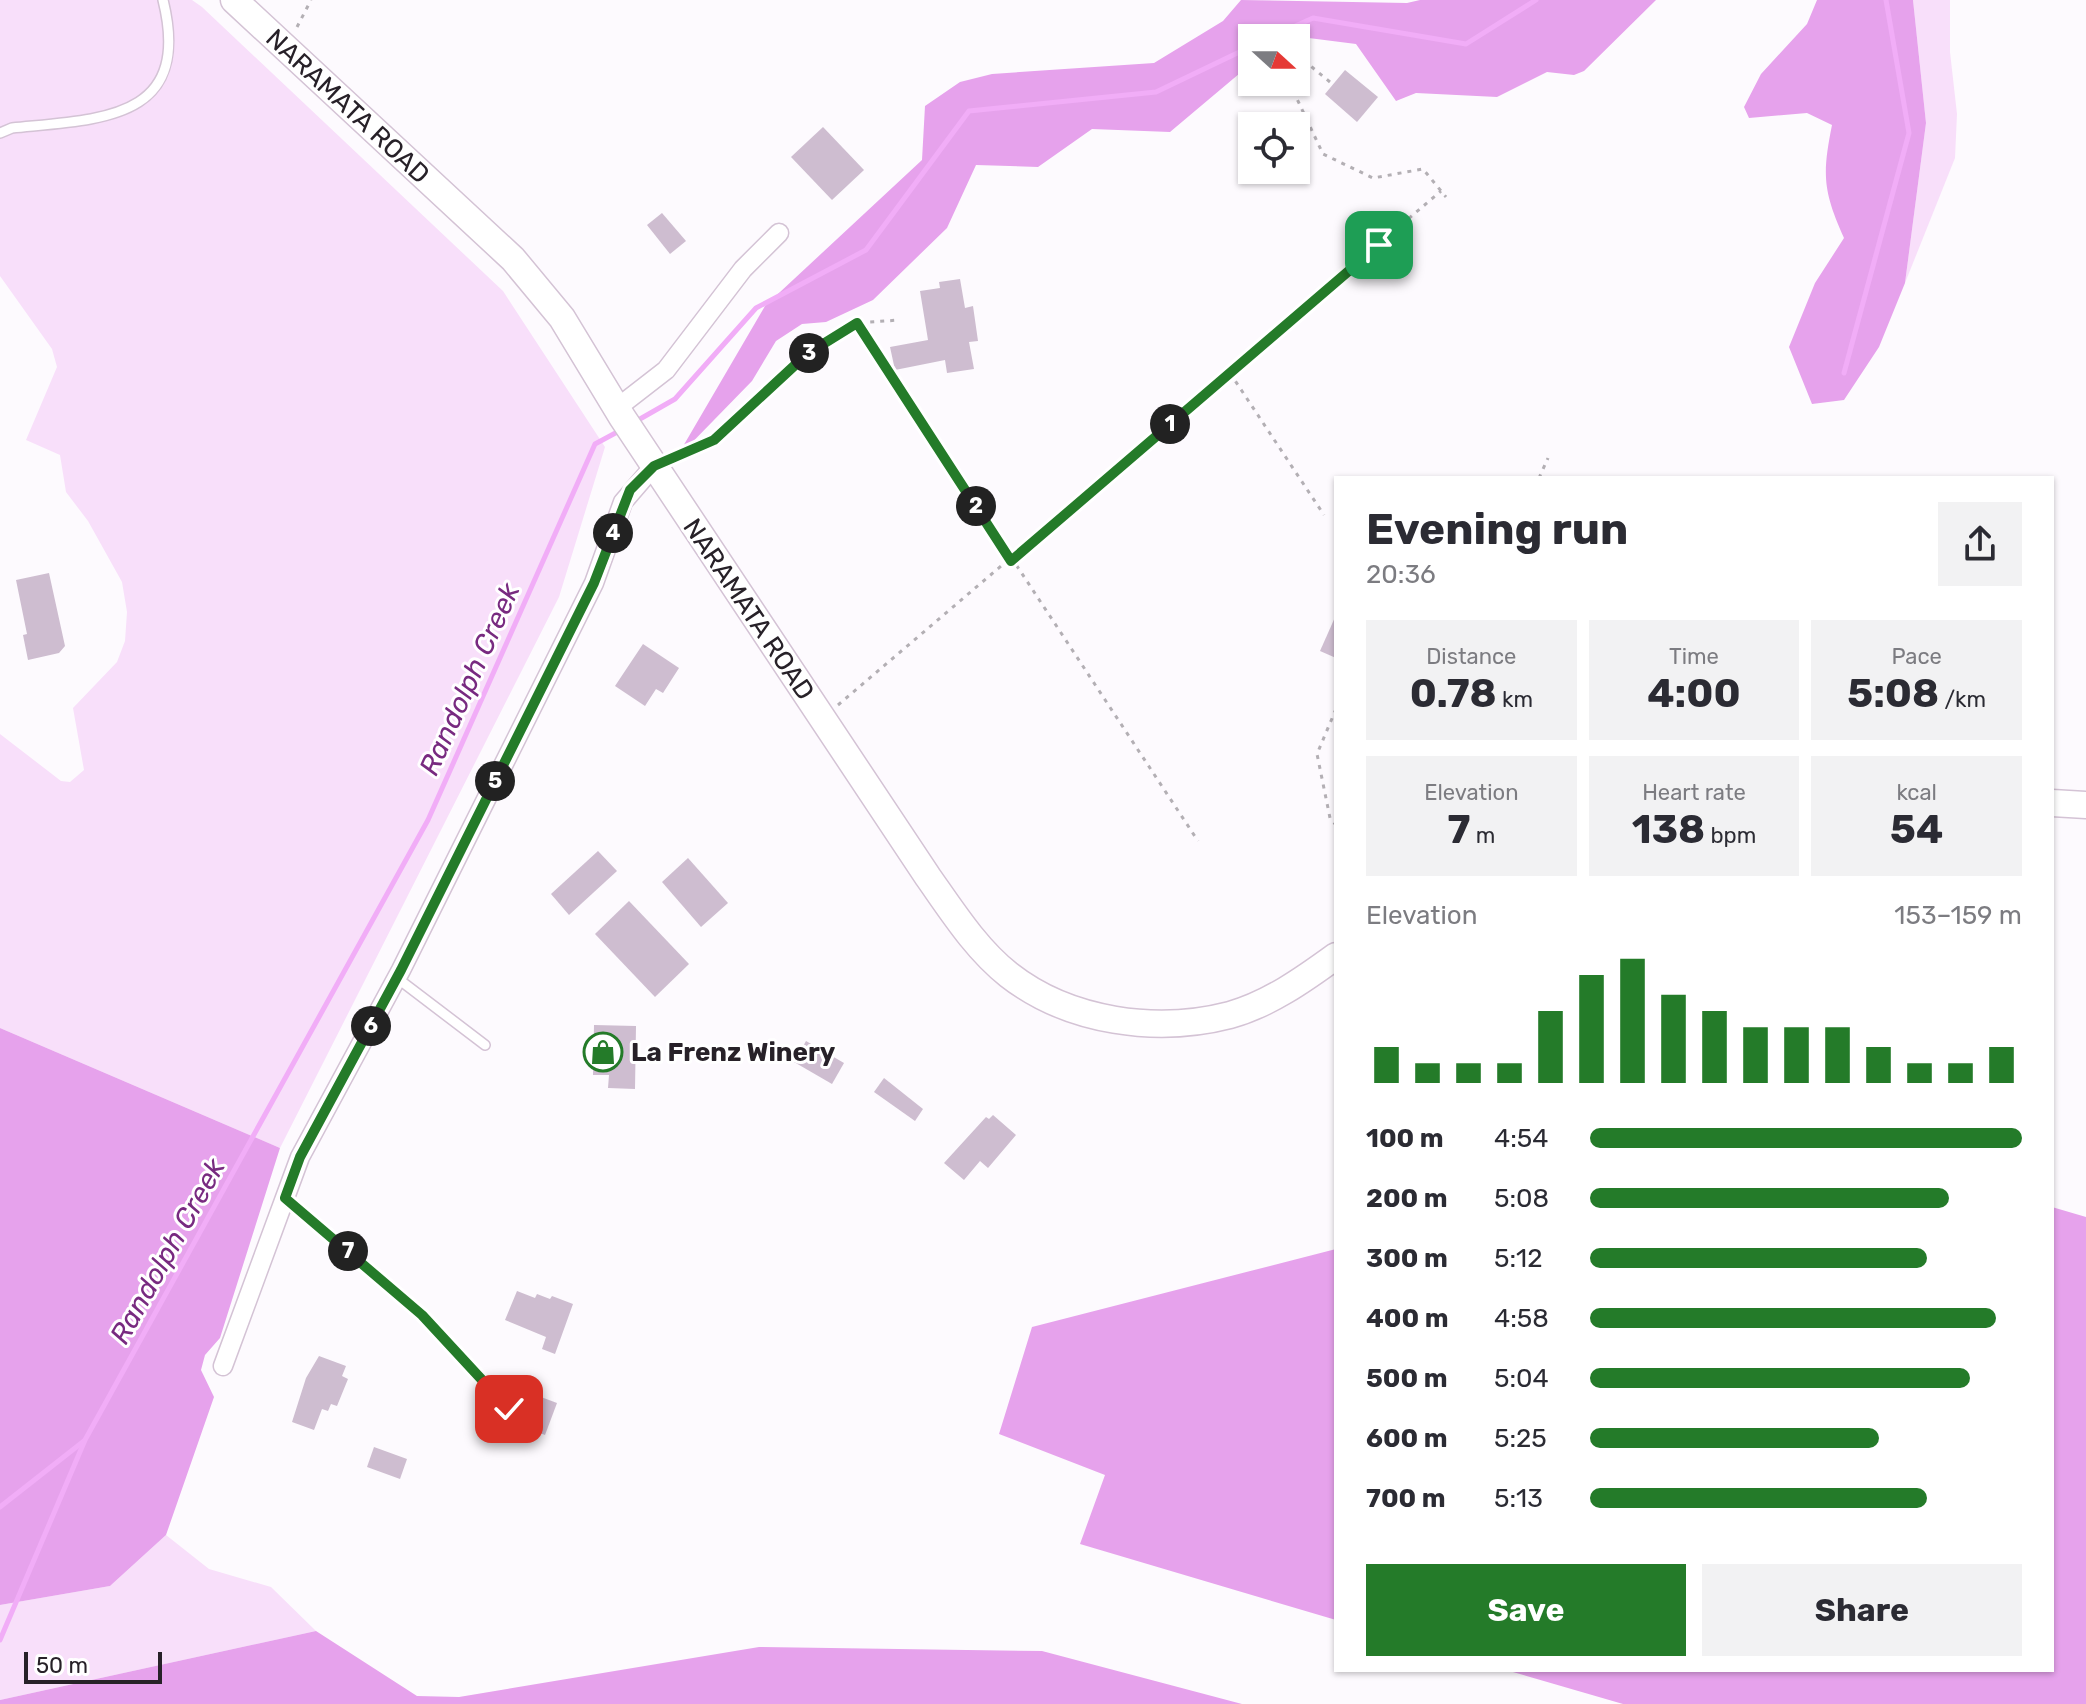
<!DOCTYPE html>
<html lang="en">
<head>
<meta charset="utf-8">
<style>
	body { margin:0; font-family:Rubik,sans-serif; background:#f2f2f3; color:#2b2b33; height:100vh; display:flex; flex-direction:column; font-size:30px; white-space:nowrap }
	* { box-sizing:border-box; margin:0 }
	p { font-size:26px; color:#7c7c81 }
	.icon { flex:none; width:44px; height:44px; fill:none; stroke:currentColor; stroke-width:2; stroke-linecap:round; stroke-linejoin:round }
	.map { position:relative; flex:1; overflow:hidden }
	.panel { position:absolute; left:1334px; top:476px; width:720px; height:1196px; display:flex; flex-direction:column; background:#fff; border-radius:0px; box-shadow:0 2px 6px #0004 }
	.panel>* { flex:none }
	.needle { width:52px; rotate:111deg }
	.tools { position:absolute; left:1238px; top:24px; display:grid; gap:16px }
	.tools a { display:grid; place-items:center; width:72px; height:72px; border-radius:0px; background:#fff; box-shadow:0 2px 6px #0004; font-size:40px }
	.scale { position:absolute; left:24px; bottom:20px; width:138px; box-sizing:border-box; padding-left:8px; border:4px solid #272128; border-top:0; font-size:22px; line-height:28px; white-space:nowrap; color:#272128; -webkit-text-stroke:6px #fff; paint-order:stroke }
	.pin { position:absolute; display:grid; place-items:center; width:68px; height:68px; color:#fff; margin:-34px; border-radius:16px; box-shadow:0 4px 12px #0006 }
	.km { position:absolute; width:40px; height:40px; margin:-20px; border-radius:50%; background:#222; color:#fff; font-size:22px; line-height:40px; text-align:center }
	.round { display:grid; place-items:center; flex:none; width:84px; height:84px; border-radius:0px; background:#f2f2f3 }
	.head { display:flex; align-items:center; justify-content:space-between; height:136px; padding:0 32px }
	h1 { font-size:44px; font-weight:700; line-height:60px }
	.figures { display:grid; grid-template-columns:repeat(3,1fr); gap:12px; height:136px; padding:8px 32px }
	.figures div { display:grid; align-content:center; border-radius:0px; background:#f2f2f3; text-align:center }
	.figures b { font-size:40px; font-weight:700 }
	.figures small { font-size:22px; font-weight:400 }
	.figures p { font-size:22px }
	.chart { height:224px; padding:16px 32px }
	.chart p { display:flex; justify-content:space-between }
	.chart svg { width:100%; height:144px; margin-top:8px; stroke:#247b29; stroke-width:6 }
	.button { display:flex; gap:16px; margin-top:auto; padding:16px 32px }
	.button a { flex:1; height:92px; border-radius:0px; background:#247b29; color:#fff; font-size:32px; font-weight:700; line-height:92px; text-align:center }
	.button a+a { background:#f2f2f3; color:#2b2b33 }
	ul { padding:0 32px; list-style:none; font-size:26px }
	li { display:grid; grid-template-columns:128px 96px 1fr; align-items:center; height:60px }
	li i { height:20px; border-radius:10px; background:#247b29 }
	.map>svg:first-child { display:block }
	.green { fill:#f8dffa }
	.forest { fill:#e6a2ec }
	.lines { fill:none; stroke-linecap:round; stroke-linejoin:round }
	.stream { stroke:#f1adf7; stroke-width:5 }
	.building { fill:#cebdd0 }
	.lane-casing { stroke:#d4c3d5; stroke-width:12 }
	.street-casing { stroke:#d4c3d5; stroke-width:21 }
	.secondary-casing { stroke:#d4c3d5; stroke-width:29 }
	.path { stroke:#b3afb4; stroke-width:3; stroke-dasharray:4 6; stroke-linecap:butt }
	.lane { stroke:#fff; stroke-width:9 }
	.street { stroke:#fff; stroke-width:18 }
	.secondary { stroke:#fff; stroke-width:26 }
	.route-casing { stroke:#fff; stroke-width:16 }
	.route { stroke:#247b29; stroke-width:10 }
	.labels { text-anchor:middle; stroke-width:6; stroke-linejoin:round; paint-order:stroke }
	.street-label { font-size:26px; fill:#272128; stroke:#fff }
	.poi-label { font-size:26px; font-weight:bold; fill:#272128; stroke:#fff; text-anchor:start }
	.water-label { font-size:28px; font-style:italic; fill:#782a80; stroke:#fff }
</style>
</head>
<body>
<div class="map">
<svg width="2086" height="1704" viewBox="0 0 2086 1704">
	<rect width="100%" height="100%" fill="#fdfafe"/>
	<!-- green -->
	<g class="green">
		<polygon points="0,0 192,0 202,7 503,291 605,447 559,597 280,1148 0,1028 0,734 61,781 70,782 84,770 73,708 117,662 125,641 127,612 122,582 88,521 66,492 60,455 26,440 57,367 52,349 0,276"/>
		<polygon points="1913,0 1950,0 1950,52 1957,114 1955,158 1905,283 1926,123"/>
		<polygon points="166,1535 209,1569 271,1587 316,1631 0,1700 0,1605 110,1586"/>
	</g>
	<!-- forest -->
	<g class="forest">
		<polygon points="1241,0 1407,3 1420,0 1656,0 1584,71 1574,75 1547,72 1497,97 1416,93 1396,101 1356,44 1285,35 1252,38 1252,63 1170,132 1092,129 1038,167 976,165 947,228 873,300 826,322 802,324 776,341 752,381 675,460 765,306 922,160 925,106 960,82 992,74 1154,63 1223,21"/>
		<path d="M1817,0H1913L1926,123L1905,283L1879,347L1844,400L1812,404L1789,347L1815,283L1844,238C1823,191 1822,175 1832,125L1807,113L1749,118L1744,107L1761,74L1807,24Z"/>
		<polygon points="0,1028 280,1148 220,1338 205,1355 201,1370 214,1397 166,1535 110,1586 0,1605"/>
		<polygon points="2052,1207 2086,1217 2086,1704 1623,1704 1506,1670 2052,1670"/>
		<polygon points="1336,1249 1336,1620 1080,1544 1105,1475 999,1434 1032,1327"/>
		<polygon points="316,1631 417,1696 459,1697 759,1647 1042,1651 1242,1704 0,1704 0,1700"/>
	</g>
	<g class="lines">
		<!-- stream -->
		<g class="stream">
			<polyline points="1269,38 1313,18 1466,44 1536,0"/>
			<polyline points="1844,373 1909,133 1886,0"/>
			<polyline points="633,423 675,399 756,308 866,250 969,111 1156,92 1252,46"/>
			<polyline points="0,1507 84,1441"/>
			<polyline points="0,1640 85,1440 428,820 595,444 621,430"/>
		</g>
	</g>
	<!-- building -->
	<g class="building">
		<polygon points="1345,70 1378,97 1357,122 1325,94"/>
		<polygon points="823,127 864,170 832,200 791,157"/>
		<polygon points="662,213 686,241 670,254 647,225"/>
		<polygon points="960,279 965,308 973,306 978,341 969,342 974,369 947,373 945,360 895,370 890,347 928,340 920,291 940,288 939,282"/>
		<polygon points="49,573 65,646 59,653 28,660 23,635 27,634 16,580"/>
		<polygon points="1336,615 1336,658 1320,651"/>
		<polygon points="643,644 679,668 663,693 656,689 645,706 615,686"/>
		<polygon points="598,851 617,871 569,915 551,894"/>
		<polygon points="688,858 728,903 701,927 662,882"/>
		<polygon points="629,901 689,964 655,997 595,934"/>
		<polygon points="594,1025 636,1026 635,1089 608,1088 609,1075 593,1075"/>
		<polygon points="806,1041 844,1063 832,1084 794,1062"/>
		<polygon points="884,1078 923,1109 915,1121 874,1092"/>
		<polygon points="993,1115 1016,1135 988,1168 980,1161 964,1180 944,1163 986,1117 989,1119"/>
		<polygon points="517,1291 535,1298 537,1294 550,1299 552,1296 573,1304 555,1354 542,1349 546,1337 505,1320"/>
		<polygon points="319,1356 346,1366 342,1376 348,1379 337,1406 331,1404 328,1411 322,1409 314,1430 292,1422 306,1378"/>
		<polygon points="533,1394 557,1403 545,1435 522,1426"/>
		<polygon points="374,1447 407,1459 400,1479 367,1467"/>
	</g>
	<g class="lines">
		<defs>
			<g id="lane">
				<path d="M0,133L12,128C100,119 193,121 163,0"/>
				<polyline points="397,978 485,1045"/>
				<polyline points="285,1198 422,1315 509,1409"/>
			</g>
			<g id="street">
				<polyline points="617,408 666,370 743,269 779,233"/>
				<polyline points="223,1366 300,1157 401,970 594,583 623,502 654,466"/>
			</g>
			<g id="secondary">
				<path d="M234,0L513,259L562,318L622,417L928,877C952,911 976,949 1009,975C1069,1022 1157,1034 1230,1015C1269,1004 1303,980 1336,956"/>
				<polyline points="2052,803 2086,805"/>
			</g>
		</defs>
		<!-- lane casing -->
		<use href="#lane" class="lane-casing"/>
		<!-- street casing -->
		<use href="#street" class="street-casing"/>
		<!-- secondary casing -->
		<use href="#secondary" class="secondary-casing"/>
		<!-- path -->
		<g class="path">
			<polyline points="297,27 311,0"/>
			<polyline points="1296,54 1330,82"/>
			<polyline points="1289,82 1323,154 1373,178 1423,169 1446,197"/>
			<polyline points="857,323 1198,841"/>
			<polyline points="1230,373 1324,515"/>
			<polyline points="676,456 714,440 807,354 857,323 899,320"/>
			<polyline points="1539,478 1548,458"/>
			<polyline points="838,705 1441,191"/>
			<polyline points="1336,709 1317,754 1330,818 1336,825"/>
		</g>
		<!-- lane -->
		<use href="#lane" class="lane"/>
		<!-- street -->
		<use href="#street" class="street"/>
		<!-- secondary -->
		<use href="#secondary" class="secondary"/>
	</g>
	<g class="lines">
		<defs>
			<polyline id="route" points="509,1409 422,1315 285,1198 300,1157 401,970 594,583 630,490 654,466 714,440 807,354 857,323 1011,561 1379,245"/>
		</defs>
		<!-- route casing -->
		<use href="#route" class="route-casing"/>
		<!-- route -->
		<use href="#route" class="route"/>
	</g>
	<!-- icons -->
	<defs>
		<symbol id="shop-ring" viewBox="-11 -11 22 22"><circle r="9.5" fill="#fff" stroke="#247b29" stroke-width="1.5"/><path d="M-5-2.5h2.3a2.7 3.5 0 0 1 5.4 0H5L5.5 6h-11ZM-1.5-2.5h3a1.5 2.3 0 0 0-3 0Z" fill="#247b29"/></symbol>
	</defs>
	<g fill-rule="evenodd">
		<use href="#shop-ring" x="581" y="1030" width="44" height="44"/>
	</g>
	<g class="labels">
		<!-- street labels -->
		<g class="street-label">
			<text transform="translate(348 106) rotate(43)" y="9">NARAMATA ROAD</text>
			<text transform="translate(749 609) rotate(56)" y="9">NARAMATA ROAD</text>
		</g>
		<!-- poi labels -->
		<g class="poi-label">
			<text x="631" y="1061">La Frenz Winery</text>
		</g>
		<!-- water labels -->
		<g class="water-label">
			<text transform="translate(469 679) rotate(-66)" y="10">Randolph Creek</text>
			<text transform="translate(167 1251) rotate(-61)" y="10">Randolph Creek</text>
		</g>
	</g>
</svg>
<div class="tools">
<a><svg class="needle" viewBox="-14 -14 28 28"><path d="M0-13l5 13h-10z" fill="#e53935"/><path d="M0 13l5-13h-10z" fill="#7c7c81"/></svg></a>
<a><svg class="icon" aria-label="locate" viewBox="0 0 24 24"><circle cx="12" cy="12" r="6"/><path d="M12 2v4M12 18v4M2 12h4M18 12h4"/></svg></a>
</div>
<div class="scale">50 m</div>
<div class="pin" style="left:1379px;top:245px;background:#1e9e55"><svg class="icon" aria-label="arrive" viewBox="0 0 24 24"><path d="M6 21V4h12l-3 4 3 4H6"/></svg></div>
<div class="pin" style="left:509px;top:1409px;background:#d93025"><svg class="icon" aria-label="check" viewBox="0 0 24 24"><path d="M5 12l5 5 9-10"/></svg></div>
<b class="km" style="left:1170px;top:424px">1</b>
<b class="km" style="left:976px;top:506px">2</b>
<b class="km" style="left:809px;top:353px">3</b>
<b class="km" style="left:613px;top:533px">4</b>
<b class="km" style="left:495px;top:781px">5</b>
<b class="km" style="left:371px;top:1026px">6</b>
<b class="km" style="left:348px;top:1251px">7</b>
<section class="panel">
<div class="head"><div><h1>Evening run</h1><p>20:36</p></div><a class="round"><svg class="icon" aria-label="share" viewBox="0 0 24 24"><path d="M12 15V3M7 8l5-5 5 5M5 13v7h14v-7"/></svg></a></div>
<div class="figures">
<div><p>Distance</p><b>0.78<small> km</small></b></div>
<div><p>Time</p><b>4:00</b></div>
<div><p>Pace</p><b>5:08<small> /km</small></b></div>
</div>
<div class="figures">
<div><p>Elevation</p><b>7<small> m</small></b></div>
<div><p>Heart rate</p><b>138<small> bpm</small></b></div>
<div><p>kcal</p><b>54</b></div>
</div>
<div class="chart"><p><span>Elevation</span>153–159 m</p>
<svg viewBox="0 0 160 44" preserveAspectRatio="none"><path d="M5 44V33M15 44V38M25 44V38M35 44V38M45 44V22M55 44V11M65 44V6M75 44V17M85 44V22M95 44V27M105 44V27M115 44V27M125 44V33M135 44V38M145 44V38M155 44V33"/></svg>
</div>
<ul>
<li><b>100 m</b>4:54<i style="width:100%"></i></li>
<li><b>200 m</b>5:08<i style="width:83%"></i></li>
<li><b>300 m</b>5:12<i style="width:78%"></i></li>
<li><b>400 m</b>4:58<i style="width:94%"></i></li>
<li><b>500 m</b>5:04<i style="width:88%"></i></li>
<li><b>600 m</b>5:25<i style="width:67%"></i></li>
<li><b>700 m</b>5:13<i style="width:78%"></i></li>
</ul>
<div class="button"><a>Save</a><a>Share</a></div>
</section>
</div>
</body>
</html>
